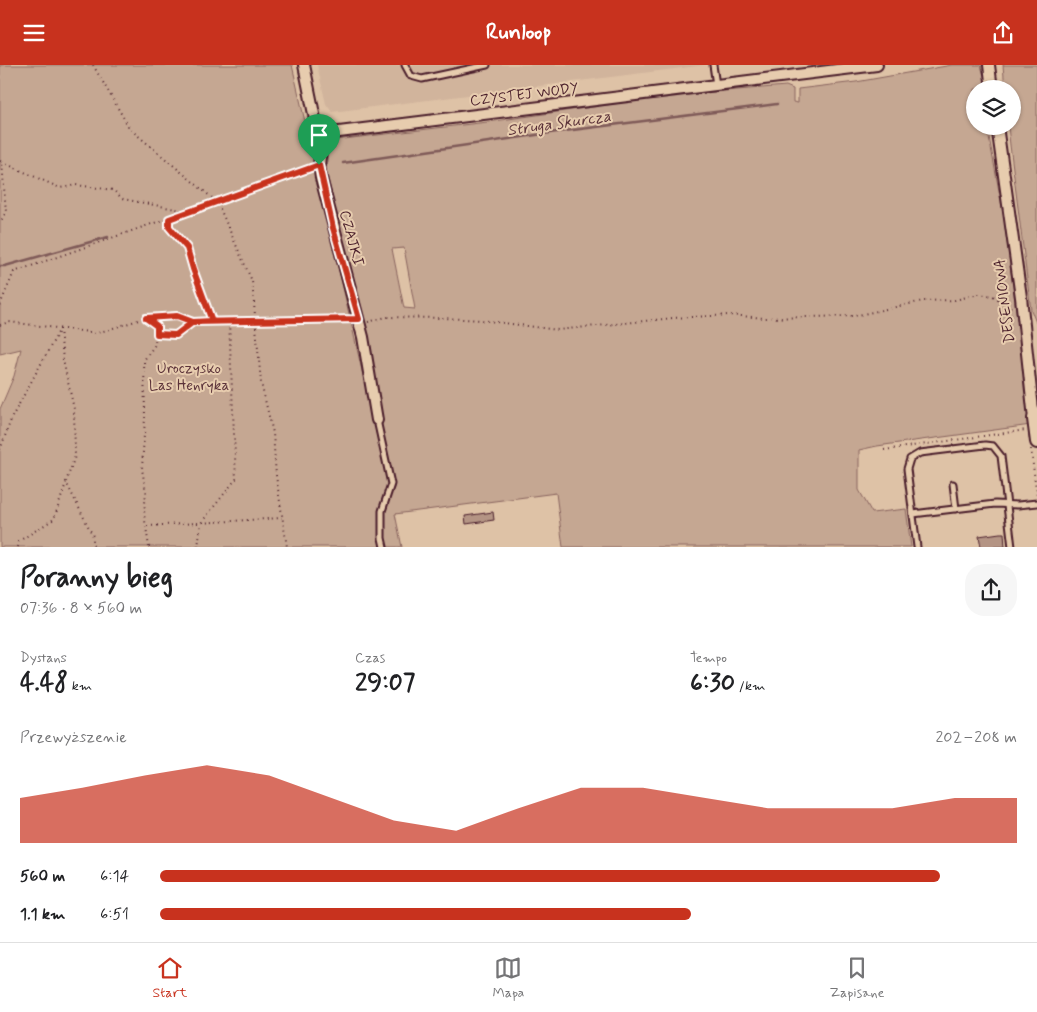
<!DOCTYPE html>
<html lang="pl">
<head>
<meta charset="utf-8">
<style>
	body { margin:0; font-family:Mynerve,sans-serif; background:#f6f6f6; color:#202124; height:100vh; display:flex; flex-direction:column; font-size:19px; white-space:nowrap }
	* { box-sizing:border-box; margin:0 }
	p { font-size:16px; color:#757577 }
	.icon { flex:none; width:28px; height:28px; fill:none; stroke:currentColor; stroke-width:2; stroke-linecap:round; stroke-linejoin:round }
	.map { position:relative; height:482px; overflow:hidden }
	.panel { display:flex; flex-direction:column; background:#fff; flex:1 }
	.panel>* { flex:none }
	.buttons { position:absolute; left:966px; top:15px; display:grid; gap:10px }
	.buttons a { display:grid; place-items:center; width:55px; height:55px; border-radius:50%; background:#fff; box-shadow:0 1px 4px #0004; font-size:25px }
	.pin { position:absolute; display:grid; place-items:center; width:42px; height:42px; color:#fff; margin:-51px -21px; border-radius:50% 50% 50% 0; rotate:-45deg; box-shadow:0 0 5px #0007 }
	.pin .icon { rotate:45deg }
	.round { display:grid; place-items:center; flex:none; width:52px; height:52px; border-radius:20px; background:#f6f6f6 }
	.overview { display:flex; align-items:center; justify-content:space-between; height:85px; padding:0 20px }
	h1 { font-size:28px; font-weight:700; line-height:38px }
	.figures { display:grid; grid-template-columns:repeat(3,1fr); gap:8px; height:85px; padding:5px 20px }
	.figures div { display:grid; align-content:center }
	.figures b { font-size:25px; font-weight:700 }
	.figures small { font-size:14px; font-weight:400 }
	.figures p { font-size:14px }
	.chart { height:140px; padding:10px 20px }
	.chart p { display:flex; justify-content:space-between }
	.chart svg { width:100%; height:90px; margin-top:5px; fill:#c8321e; opacity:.7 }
	ul { padding:0 20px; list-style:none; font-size:16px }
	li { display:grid; grid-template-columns:80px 60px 1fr; align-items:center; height:38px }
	li i { height:12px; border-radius:6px; background:#c8321e }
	header { display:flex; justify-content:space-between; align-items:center; height:65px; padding:0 20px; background:#c8321e; color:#fff; font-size:22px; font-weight:700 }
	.tabs { display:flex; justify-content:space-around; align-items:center; height:70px; border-top:1px solid #e0e0e0; background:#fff; font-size:14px; color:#757577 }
	.tabs a { display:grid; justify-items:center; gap:2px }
	.tabs .selected { color:#c8321e }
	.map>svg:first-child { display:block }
	.built { fill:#d1b49c }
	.green { fill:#c5a792; stroke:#88635e; fill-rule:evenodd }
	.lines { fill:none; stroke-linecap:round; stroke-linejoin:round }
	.stream { stroke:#7f5a58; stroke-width:2.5 }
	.building { fill:#b49484; stroke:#4a1f2b }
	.service-casing { stroke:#4a1f2b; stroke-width:9 }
	.minor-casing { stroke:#4a1f2b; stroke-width:14 }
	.tertiary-casing { stroke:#4a1f2b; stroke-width:16 }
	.path { stroke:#4a1f2b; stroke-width:2; stroke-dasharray:1 4; stroke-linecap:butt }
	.service { stroke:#e7ccae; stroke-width:5 }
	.minor { stroke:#e7ccae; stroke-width:10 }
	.tertiary { stroke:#e7ccae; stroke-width:12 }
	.route-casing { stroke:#fff; stroke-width:10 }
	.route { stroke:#c8321e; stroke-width:6 }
	.labels { text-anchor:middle; stroke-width:4; stroke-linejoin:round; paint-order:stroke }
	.street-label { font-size:15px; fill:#4a1f2b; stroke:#e7ccae }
	.park-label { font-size:15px; fill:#5c333a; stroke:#e7ccae }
	.water-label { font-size:16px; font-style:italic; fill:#5c333a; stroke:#e7ccae }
</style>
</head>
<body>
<header><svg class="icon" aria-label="menu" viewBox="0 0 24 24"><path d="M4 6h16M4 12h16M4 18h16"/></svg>Runloop<svg class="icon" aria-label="share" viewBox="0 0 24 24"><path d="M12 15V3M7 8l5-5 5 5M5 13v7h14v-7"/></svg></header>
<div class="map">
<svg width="1037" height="482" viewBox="0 0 1037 482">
	<rect width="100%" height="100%" fill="#dec2a6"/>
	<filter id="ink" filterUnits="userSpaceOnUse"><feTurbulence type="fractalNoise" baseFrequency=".02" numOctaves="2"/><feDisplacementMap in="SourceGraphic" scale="10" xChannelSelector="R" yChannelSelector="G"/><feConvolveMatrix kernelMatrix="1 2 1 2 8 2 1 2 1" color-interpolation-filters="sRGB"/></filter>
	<g filter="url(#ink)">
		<!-- built -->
		<polygon class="built" points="317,0 706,0 332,47 326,39"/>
		<!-- green -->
		<g class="green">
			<path d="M0,0H292L390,428L394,423L370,301L369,276L345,187L326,105L328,86L335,75L488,57L676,30L786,21L793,24V37L798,38V24L856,17L952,0H981L986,19L981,20V24H975V61H987L1004,153L1031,360L877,381L859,385V425L872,448L906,444L911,482H563L556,428L395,449L402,482H0V344L14,311L21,284L0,289ZM404,183L415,244L404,243L392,184Z"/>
			<polygon points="1003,0 1037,0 1037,260 1031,245 1010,80 1008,61 1012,61 1012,24 1005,24"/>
		</g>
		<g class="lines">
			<!-- stream -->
			<g class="stream">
				<polyline points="343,98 557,67 777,39"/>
				<polyline points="0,201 5,201 108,172"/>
			</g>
		</g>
		<!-- building -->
		<g class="building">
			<polygon points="493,447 494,455 466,459 465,451"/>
			<polygon points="1000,468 1004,468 1005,482 981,482 979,471"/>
		</g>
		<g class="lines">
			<defs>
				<g id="service">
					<polyline points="405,0 411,11 422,14 487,0"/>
					<polyline points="713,0 716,20"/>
					<polyline points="377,355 391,419 382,446 382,473 384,482"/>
					<polyline points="953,419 956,444"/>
					<polyline points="913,449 995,439 1018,440 1037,438"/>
					<polyline points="917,482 907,404 910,394 920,388 985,380 993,381 1001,391 1012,482"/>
				</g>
				<g id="minor">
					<polyline points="304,0 316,59 323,67"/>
					<polyline points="989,0 992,24"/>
					<polyline points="997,61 1021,232 1034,354"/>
					<polyline points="323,67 331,68 877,0"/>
					<polyline points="323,67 319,100 321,113 363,272 377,355"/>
				</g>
				<polyline id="tertiary" points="1037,353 1034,354 1037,377"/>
			</defs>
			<!-- service casing -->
			<use href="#service" class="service-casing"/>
			<!-- minor casing -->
			<use href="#minor" class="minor-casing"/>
			<!-- tertiary casing -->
			<use href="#tertiary" class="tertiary-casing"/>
			<!-- path -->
			<g class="path">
				<polyline points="93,0 130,64 217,137 252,216 261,318 273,368 276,411 287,482"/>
				<polyline points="0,96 2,97 6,147 0,158"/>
				<polyline points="2,97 60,123 76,120 113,125 123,134 181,145 176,150"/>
				<polyline points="169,154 169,162 187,183 193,204 212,255"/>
				<polyline points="0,240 14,207 309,104"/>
				<polyline points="146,253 177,251 193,257"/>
				<polyline points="368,257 386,252 441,253 481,255 558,265 673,253 729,250 765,253 854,251 923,236 955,235 979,229 993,231 1012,243"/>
				<polyline points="0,260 9,257 97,268 145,253 157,261 157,269 176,270 193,257 349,254"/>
				<polyline points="60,264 63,295 74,344 75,391 66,417 93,471 93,482"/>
				<polyline points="1031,384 1037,432"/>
				<polyline points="0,385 12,352 60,264"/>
				<polyline points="884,385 1026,365"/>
				<polyline points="147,461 282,453"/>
				<polyline points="18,482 19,476 54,454 66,418"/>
				<polyline points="149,482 144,449 146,427 142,404 145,352 144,295 154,281 157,269"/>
				<polyline points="198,482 201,458 236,414 229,256"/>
			</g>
			<!-- service -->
			<use href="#service" class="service"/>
			<!-- minor -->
			<use href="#minor" class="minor"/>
			<!-- tertiary -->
			<use href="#tertiary" class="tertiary"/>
		</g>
	</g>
	<g class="lines" filter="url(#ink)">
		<defs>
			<polyline id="route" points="319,100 169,154 169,162 187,183 193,204 212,256 193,257 176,270 157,269 157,261 146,253 177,251 193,257 359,254 333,163 319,100"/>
		</defs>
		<!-- route casing -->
		<use href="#route" class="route-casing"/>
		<!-- route -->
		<use href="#route" class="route"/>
	</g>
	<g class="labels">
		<!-- street labels -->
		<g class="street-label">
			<text transform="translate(524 29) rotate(-7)" y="5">CZYSTEJ WODY</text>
			<text transform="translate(352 173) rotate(75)" y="5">CZAJKI</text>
			<text transform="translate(1004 236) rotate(-97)" y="5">DESENIOWA</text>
		</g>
		<!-- park labels -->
		<g class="park-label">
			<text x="189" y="308">Uroczysko<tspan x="189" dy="17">Las Henryka</tspan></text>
		</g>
		<!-- water labels -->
		<g class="water-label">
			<text transform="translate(559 57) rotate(-8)" y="6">Struga Skurcza</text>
		</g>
	</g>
</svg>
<div class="buttons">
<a><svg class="icon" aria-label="layers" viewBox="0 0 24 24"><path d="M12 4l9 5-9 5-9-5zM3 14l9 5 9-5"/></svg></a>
</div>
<div class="pin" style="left:319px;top:100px;background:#1e9e55"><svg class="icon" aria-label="arrive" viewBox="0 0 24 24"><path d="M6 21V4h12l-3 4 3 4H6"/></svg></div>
</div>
<section class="panel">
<div class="overview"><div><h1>Poranny bieg</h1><p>07:36 · 8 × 560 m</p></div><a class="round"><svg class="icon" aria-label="share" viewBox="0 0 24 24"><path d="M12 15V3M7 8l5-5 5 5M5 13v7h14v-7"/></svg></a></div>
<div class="figures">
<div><p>Dystans</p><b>4.48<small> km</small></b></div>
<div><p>Czas</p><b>29:07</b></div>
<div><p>Tempo</p><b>6:30<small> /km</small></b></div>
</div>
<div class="chart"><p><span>Przewyższenie</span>202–208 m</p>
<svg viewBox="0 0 160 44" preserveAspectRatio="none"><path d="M0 44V22L10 17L20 11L30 6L40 11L50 22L60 33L70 38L80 27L90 17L100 17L110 22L120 27L130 27L140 27L150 22L160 22V44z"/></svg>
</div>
<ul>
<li><b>560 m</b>6:14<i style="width:91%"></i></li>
<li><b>1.1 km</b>6:51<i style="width:62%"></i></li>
</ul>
</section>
<nav class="tabs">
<a class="selected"><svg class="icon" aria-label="home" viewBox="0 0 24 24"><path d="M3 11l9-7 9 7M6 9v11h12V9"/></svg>Start</a>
<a><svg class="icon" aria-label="map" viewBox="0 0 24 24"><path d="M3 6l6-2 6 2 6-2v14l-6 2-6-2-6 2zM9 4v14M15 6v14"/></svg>Mapa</a>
<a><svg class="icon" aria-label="saved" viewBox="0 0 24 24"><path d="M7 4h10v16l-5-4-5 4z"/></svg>Zapisane</a>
</nav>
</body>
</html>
